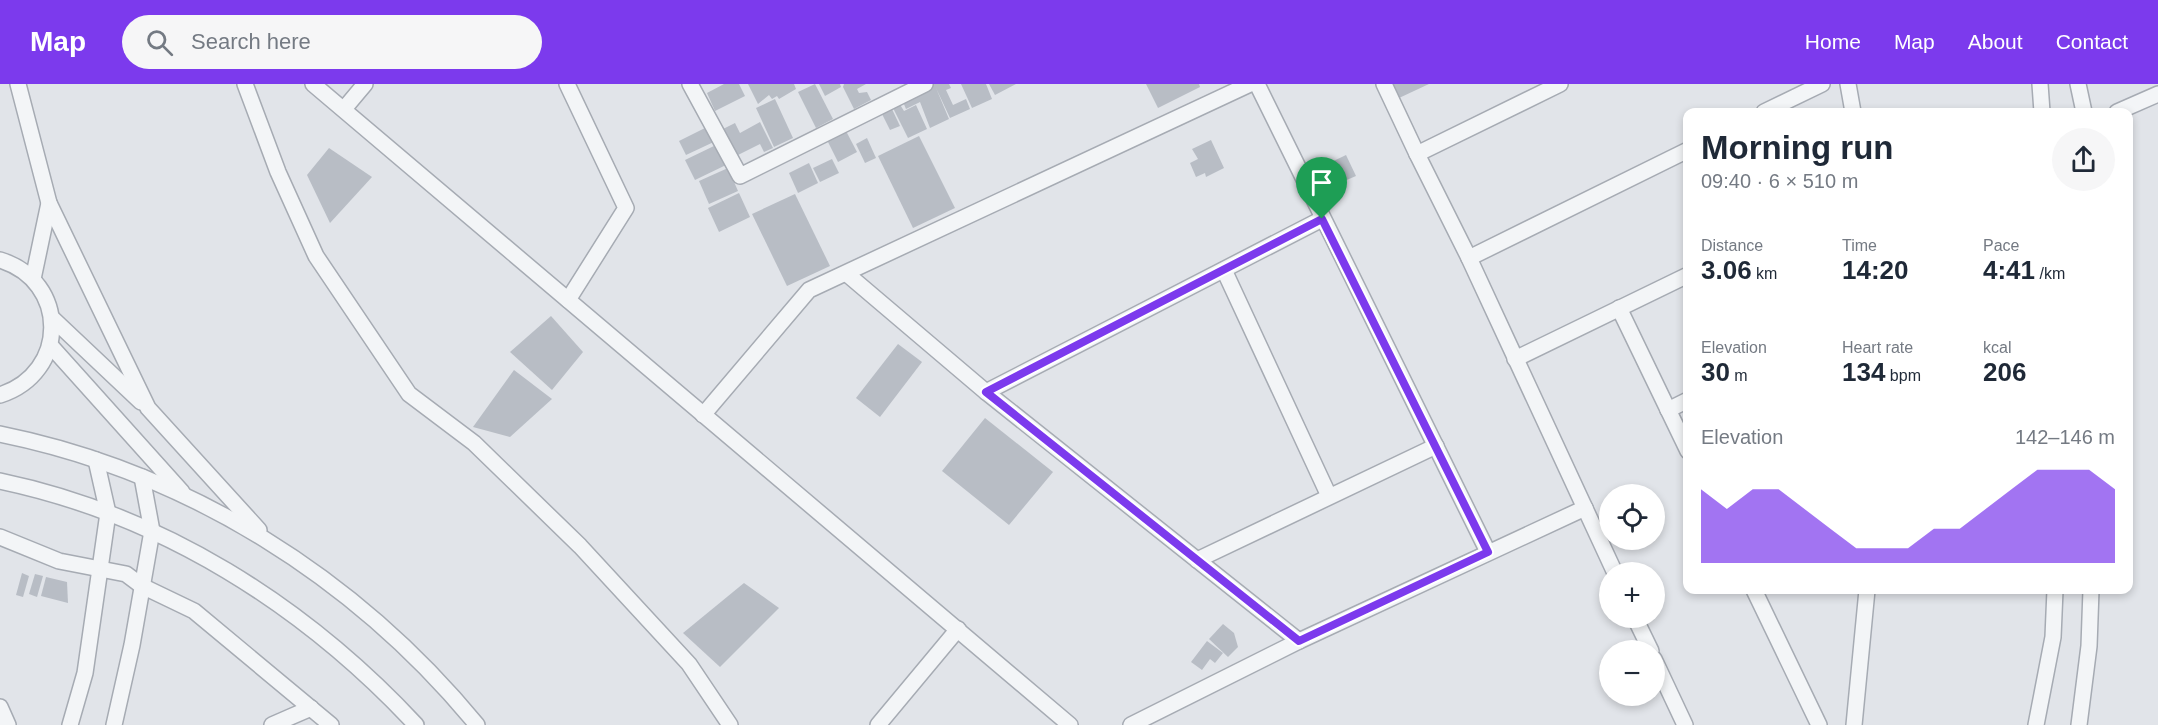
<!DOCTYPE html>
<html lang="en">
<head>
<meta charset="utf-8">
<style>
	body { margin:0; font-family:Helvetica,sans-serif; background:#f6f6f7; color:#1f2937; height:100vh; display:flex; flex-direction:column; font-size:22px; white-space:nowrap }
	* { box-sizing:border-box; margin:0 }
	p { font-size:20px; color:#747a83 }
	.icon { flex:none; width:33px; height:33px; fill:none; stroke:currentColor; stroke-width:2; stroke-linecap:round; stroke-linejoin:round }
	.map { position:relative; flex:1; overflow:hidden }
	.drawer { position:absolute; left:1683px; top:24px; width:450px; height:486px; display:flex; flex-direction:column; background:#fff; border-radius:12px; box-shadow:0 3px 9px #0003 }
	.drawer>* { flex:none }
	.controls { position:absolute; left:1599px; top:400px; display:grid; gap:12px }
	.controls a { display:grid; place-items:center; width:66px; height:66px; border-radius:50%; background:#fff; box-shadow:0 3px 9px #0003; font-size:30px }
	.pin { position:absolute; display:grid; place-items:center; width:51px; height:51px; color:#fff; margin:-62px -26px; border-radius:50% 50% 50% 0; rotate:-45deg; box-shadow:0 0 6px #0007 }
	.pin .icon { rotate:45deg }
	.round { display:grid; place-items:center; flex:none; width:63px; height:63px; border-radius:32px; background:#f6f6f7 }
	.overview { display:flex; align-items:center; justify-content:space-between; height:102px; padding:0 18px }
	h1 { font-size:33px; font-weight:700; line-height:45px }
	.figures { display:grid; grid-template-columns:repeat(3,1fr); gap:9px; height:102px; padding:6px 18px }
	.figures div { display:grid; align-content:center }
	.figures b { font-size:26px; font-weight:700 }
	.figures small { font-size:16px; font-weight:400 }
	.figures p { font-size:16px }
	.chart { height:168px; padding:12px 18px }
	.chart p { display:flex; justify-content:space-between }
	.chart svg { width:100%; height:108px; margin-top:6px; fill:#7c3aed; opacity:.7 }
	header { display:flex; align-items:center; gap:36px; box-sizing:border-box; height:84px; padding:0 30px; background:#7c3aed; color:#fff }
	header strong { font-size:28px }
	nav { display:flex; gap:33px; margin-inline-start:auto; font-size:21px }
	.search { width:420px; height:54px; background:#f6f6f7; display:flex; align-items:center; gap:15px; box-sizing:border-box; padding:0 21px; border-radius:33px; color:#747a83; font-size:22px }
	.map>svg:first-child { display:block }
	.building { fill:#b8bdc5 }
	.lines { fill:none; stroke-linecap:round; stroke-linejoin:round }
	.minor-casing { stroke:#a6abb3; stroke-width:18 }
	.minor { stroke:#f3f5f7; stroke-width:15 }
	.route-casing { stroke:#fff; stroke-width:12 }
	.route { stroke:#7c3aed; stroke-width:8 }
</style>
</head>
<body>
<header>
<strong>Map</strong>
<div class="search"><svg class="icon" aria-label="search" viewBox="0 0 24 24"><circle cx="10" cy="10" r="6"/><path d="M15 15l6 6"/></svg>Search here</div>
<nav><a>Home</a><a>Map</a><a>About</a><a>Contact</a></nav>
</header>
<div class="map">
<svg width="2158" height="641" viewBox="0 0 2158 641">
	<rect width="100%" height="100%" fill="#e1e4e9"/>
	<!-- building -->
	<g class="building">
		<polygon points="724,0 739,0 745,12 715,27 707,9"/>
		<polygon points="748,0 794,0 796,5 779,15 777,12 772,15 769,11 758,20"/>
		<polygon points="815,0 833,35 816,44 798,8"/>
		<polygon points="819,0 840,0 841,3 825,12"/>
		<polygon points="844,0 866,0 857,5 859,9 867,8 871,16 854,25 843,3"/>
		<polygon points="929,0 949,0 951,4 946,6 953,21 966,15 970,25 950,34 936,4 949,35 930,44 920,18 906,25 901,13"/>
		<polygon points="961,0 986,0 992,15 972,24"/>
		<polygon points="989,0 1016,0 995,11"/>
		<polygon points="1146,0 1199,0 1200,3 1158,24"/>
		<polygon points="1392,0 1429,0 1399,14"/>
		<polygon points="775,15 793,54 774,63 756,24"/>
		<polygon points="899,19 904,27 916,21 927,45 908,54 892,22"/>
		<polygon points="891,23 900,42 890,46 881,28"/>
		<polygon points="760,38 773,64 764,68 760,60 736,72 723,45 735,39 740,49"/>
		<polygon points="711,41 718,56 686,71 679,57"/>
		<polygon points="846,47 857,68 838,78 827,56"/>
		<polygon points="919,52 955,124 913,144 878,72"/>
		<polygon points="867,54 876,74 865,79 856,60"/>
		<polygon points="1211,56 1224,84 1206,93 1205,89 1196,93 1190,79 1198,75 1192,65"/>
		<polygon points="716,61 726,81 695,96 685,76"/>
		<polygon points="329,64 372,93 330,139 307,91"/>
		<polygon points="1346,71 1356,92 1328,104 1319,84"/>
		<polygon points="832,75 839,89 820,98 813,84"/>
		<polygon points="809,79 818,99 798,109 789,89"/>
		<polygon points="728,84 738,107 709,120 699,97"/>
		<polygon points="739,109 750,133 719,148 708,124"/>
		<polygon points="795,110 830,182 787,202 752,130"/>
		<polygon points="551,232 583,268 552,306 510,268"/>
		<polygon points="898,260 922,278 880,333 856,314"/>
		<polygon points="514,286 552,315 510,353 473,343"/>
		<polygon points="985,334 1053,388 1009,441 942,387"/>
		<polygon points="22,489 29,492 23,513 16,511"/>
		<polygon points="35,490 43,492 37,513 29,510"/>
		<polygon points="46,493 67,498 68,519 41,512"/>
		<polygon points="744,499 779,524 720,583 683,549"/>
		<polygon points="1223,540 1234,549 1238,563 1228,573 1209,555"/>
		<polygon points="1207,557 1223,569 1215,579 1210,575 1202,586 1191,578"/>
	</g>
	<g class="lines">
		<defs>
			<g id="minor">
				<polyline points="18,0 49,119 148,324 259,446"/>
				<polyline points="245,0 278,88 316,172 409,310 474,359 580,462 689,580 730,641"/>
				<polyline points="313,0 1070,641"/>
				<polyline points="567,0 626,124 568,216"/>
				<polyline points="690,0 740,92 925,0"/>
				<polyline points="1257,0 1488,468"/>
				<polyline points="1384,0 1417,70"/>
				<polyline points="1560,0 1417,70 1469,174 1615,489"/>
				<polyline points="1848,0 1853,28"/>
				<polyline points="2040,0 2042,28"/>
				<polyline points="2078,0 2084,28"/>
				<polyline points="344,25 365,0"/>
				<polyline points="1764,28 1822,0"/>
				<polyline points="2117,28 2158,10"/>
				<polyline points="1469,174 1688,66"/>
				<path d="M0,176C69,197 69,289 0,311"/>
				<polyline points="1224,186 1329,412"/>
				<polyline points="847,190 986,308 1299,557"/>
				<polyline points="33,195 49,119"/>
				<polyline points="1619,224 1688,367"/>
				<polyline points="52,234 141,318"/>
				<polyline points="50,261 182,408"/>
				<polyline points="1515,275 1688,191"/>
				<polyline points="986,308 1322,135"/>
				<polyline points="1668,326 1688,316"/>
				<polyline points="703,331 809,206 1250,0"/>
				<path d="M0,350C188,388 356,494 477,641"/>
				<path d="M0,397C162,431 304,521 416,641"/>
				<polyline points="0,453 59,477 126,490 142,502 194,527 331,641"/>
				<polyline points="1197,476 1436,362"/>
				<polyline points="1754,506 1819,641"/>
				<polyline points="1635,534 1651,567"/>
				<polyline points="1654,575 1685,641"/>
				<polyline points="0,623 8,641"/>
				<polyline points="70,641 85,589 108,429 96,376"/>
				<polyline points="114,641 132,561 152,447 142,393"/>
				<polyline points="272,641 311,624"/>
				<polyline points="878,641 958,545"/>
				<polyline points="1131,641 1299,557 1585,424"/>
				<polyline points="1854,641 1867,506"/>
				<polyline points="2036,641 2053,553 2055,506"/>
				<polyline points="2079,641 2089,562 2091,506"/>
			</g>
		</defs>
		<!-- minor casing -->
		<use href="#minor" class="minor-casing"/>
		<!-- minor -->
		<use href="#minor" class="minor"/>
	</g>
	<g class="lines">
		<defs>
			<polygon id="route" points="1322,135 1488,468 1299,557 986,308"/>
		</defs>
		<!-- route casing -->
		<use href="#route" class="route-casing"/>
		<!-- route -->
		<use href="#route" class="route"/>
	</g>
</svg>
<div class="controls">
<a><svg class="icon" aria-label="locate" viewBox="0 0 24 24"><circle cx="12" cy="12" r="6"/><path d="M12 2v4M12 18v4M2 12h4M18 12h4"/></svg></a>
<a>+</a>
<a>−</a>
</div>
<div class="pin" style="left:1322px;top:135px;background:#1e9e55"><svg class="icon" aria-label="arrive" viewBox="0 0 24 24"><path d="M6 21V4h12l-3 4 3 4H6"/></svg></div>
<section class="drawer">
<div class="overview"><div><h1>Morning run</h1><p>09:40 · 6 × 510 m</p></div><a class="round"><svg class="icon" aria-label="share" viewBox="0 0 24 24"><path d="M12 15V3M7 8l5-5 5 5M5 13v7h14v-7"/></svg></a></div>
<div class="figures">
<div><p>Distance</p><b>3.06<small> km</small></b></div>
<div><p>Time</p><b>14:20</b></div>
<div><p>Pace</p><b>4:41<small> /km</small></b></div>
</div>
<div class="figures">
<div><p>Elevation</p><b>30<small> m</small></b></div>
<div><p>Heart rate</p><b>134<small> bpm</small></b></div>
<div><p>kcal</p><b>206</b></div>
</div>
<div class="chart"><p><span>Elevation</span>142–146 m</p>
<svg viewBox="0 0 160 44" preserveAspectRatio="none"><path d="M0 44V14L10 22L20 14L30 14L40 22L50 30L60 38L70 38L80 38L90 30L100 30L110 22L120 14L130 6L140 6L150 6L160 14V44z"/></svg>
</div>
</section>
</div>
</body>
</html>
